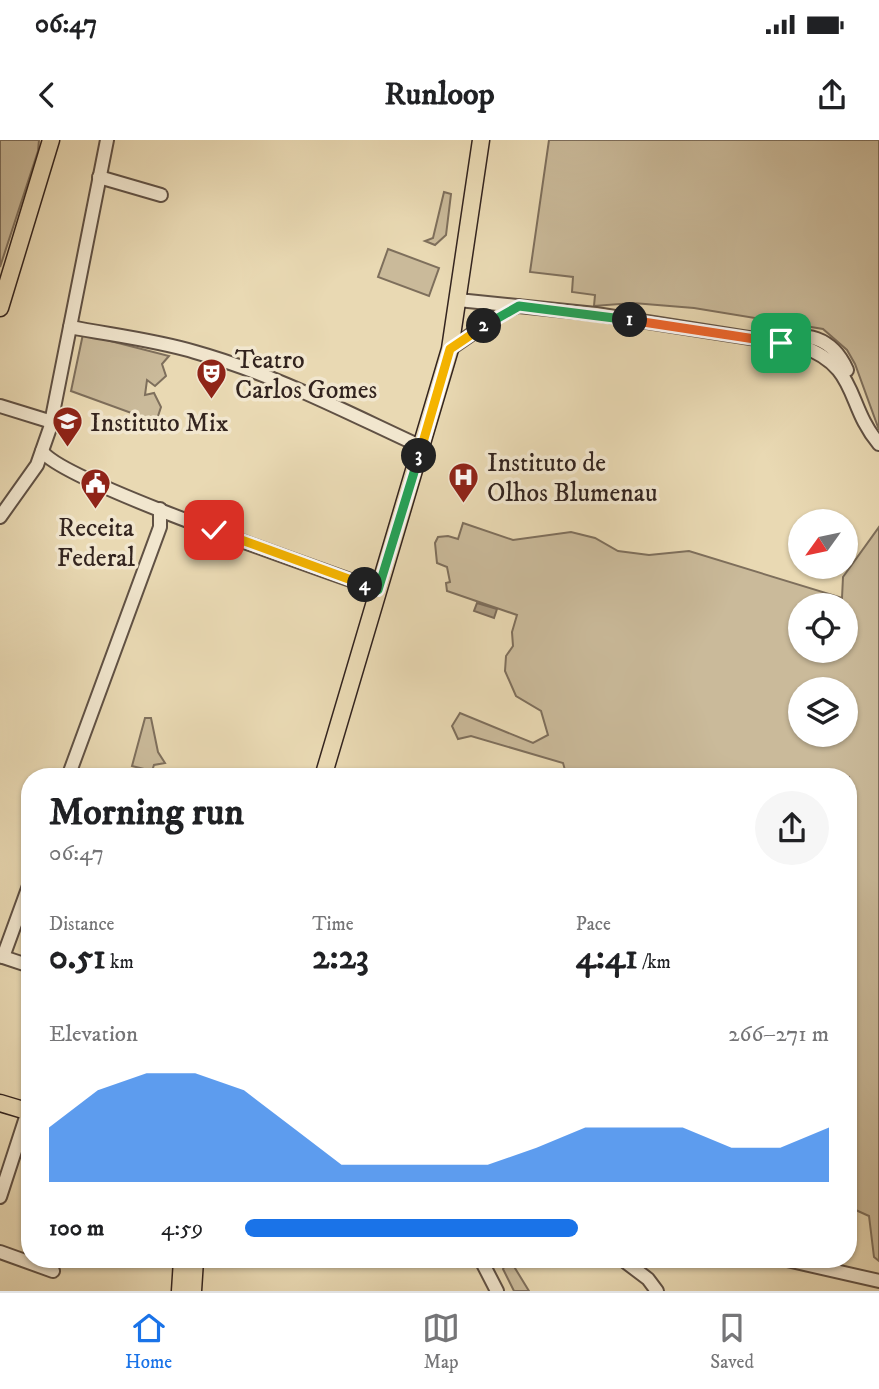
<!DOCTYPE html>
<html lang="en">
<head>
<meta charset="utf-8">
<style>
	body { margin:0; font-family:"IM FELL DW Pica",serif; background:#f6f6f6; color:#202124; height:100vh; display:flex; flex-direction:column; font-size:26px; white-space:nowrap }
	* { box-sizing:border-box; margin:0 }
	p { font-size:23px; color:#757577 }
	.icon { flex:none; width:38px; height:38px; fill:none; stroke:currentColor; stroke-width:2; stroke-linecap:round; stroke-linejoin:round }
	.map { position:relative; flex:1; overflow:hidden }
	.drawer { position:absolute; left:21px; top:628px; width:836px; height:500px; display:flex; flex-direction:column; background:#fff; border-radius:28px; box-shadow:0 2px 5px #0004 }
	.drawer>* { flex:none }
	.needle { width:46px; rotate:237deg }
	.fabs { position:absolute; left:788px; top:369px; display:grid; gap:14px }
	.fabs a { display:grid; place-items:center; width:70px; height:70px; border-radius:50%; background:#fff; box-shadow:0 2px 5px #0004; font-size:35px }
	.pin { position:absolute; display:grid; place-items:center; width:60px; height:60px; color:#fff; margin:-30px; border-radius:14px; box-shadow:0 4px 10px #0006 }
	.km { position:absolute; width:35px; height:35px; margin:-18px; border-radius:50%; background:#222; color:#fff; font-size:19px; line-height:35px; text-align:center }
	.round { display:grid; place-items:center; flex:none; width:74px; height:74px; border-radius:37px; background:#f6f6f6 }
	.overview { display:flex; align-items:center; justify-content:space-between; height:119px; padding:0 28px }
	h1 { font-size:38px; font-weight:800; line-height:52px }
	.stats { display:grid; grid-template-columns:repeat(3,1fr); gap:10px; height:119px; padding:7px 28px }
	.stats div { display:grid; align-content:center }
	.stats b { font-size:35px; font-weight:800 }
	.stats small { font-size:19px; font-weight:400 }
	.stats p { font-size:19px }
	.chart { height:196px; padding:14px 28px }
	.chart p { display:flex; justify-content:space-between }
	.chart svg { width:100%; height:126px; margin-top:7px; fill:#1a73e8; opacity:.7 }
	ul { padding:0 28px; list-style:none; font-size:23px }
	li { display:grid; grid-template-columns:112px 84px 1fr; align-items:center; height:52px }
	li i { height:18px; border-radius:9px; background:#1a73e8 }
	.status { display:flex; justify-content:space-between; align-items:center; height:49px; padding:0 35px; background:#fff; direction:ltr }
	.status svg { height:19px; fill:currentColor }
	header { display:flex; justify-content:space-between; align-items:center; height:91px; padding:0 28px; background:#fff; font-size:32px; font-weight:800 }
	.menu { display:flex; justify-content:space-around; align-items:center; height:98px; border-top:2px solid #e0e0e0; background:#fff; font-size:19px; color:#757577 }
	.menu a { display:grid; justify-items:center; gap:4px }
	.menu .on { color:#1a73e8 }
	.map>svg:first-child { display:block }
	.green { fill:#caba9a; stroke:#7e6f5c; stroke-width:2; fill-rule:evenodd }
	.water { fill:#ab9b81; stroke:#7b6b5a; stroke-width:2 }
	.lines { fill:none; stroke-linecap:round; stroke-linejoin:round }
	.minor-casing { stroke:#605144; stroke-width:16 }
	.major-casing { stroke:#33241f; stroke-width:19 }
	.minor { stroke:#f1e6ce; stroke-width:12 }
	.major { stroke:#e9d9b3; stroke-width:16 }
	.split-1-casing { stroke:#fff; stroke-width:14 }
	.split-2-casing { stroke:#fff; stroke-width:14 }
	.split-3-casing { stroke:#fff; stroke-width:14 }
	.split-4-casing { stroke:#fff; stroke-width:14 }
	.split-5-casing { stroke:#fff; stroke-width:14 }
	.split-1 { stroke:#f0652b; stroke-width:9 }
	.split-2 { stroke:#22a559; stroke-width:9 }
	.split-3 { stroke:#f5b400; stroke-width:9 }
	.split-4 { stroke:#22a559; stroke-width:9 }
	.split-5 { stroke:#f5b400; stroke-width:9 }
	.labels { text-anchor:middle; stroke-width:7; stroke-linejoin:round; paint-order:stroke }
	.poi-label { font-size:26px; fill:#33241f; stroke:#f1e6ce; text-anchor:start }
</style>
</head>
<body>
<div class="status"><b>06:47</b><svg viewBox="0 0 49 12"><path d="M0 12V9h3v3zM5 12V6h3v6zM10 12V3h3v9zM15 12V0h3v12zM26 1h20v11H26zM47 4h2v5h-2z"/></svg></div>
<header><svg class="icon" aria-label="back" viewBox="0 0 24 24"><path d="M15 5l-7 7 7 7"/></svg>Runloop<svg class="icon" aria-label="share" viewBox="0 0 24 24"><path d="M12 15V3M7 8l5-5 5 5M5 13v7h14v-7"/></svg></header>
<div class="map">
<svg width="879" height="1151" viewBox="0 0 879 1151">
	<rect width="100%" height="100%" fill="#e9d9b3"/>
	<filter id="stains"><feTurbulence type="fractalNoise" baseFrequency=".00286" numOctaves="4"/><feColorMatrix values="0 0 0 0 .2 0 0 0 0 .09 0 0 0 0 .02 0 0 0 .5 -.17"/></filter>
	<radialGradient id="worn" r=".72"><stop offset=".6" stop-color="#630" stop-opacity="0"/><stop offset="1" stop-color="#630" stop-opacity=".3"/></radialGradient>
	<!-- green -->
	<g class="green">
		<polygon points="0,0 39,0 38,11 0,127"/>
		<polygon points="549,0 879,0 879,290 855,224 847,210 823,189 694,168 633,163 594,166 595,155 572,152 573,137 530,132"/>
		<polygon points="444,52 451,54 446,95 435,105 425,101 433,98"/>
		<polygon points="388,109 439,128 429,156 378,137"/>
		<polygon points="83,194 169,216 162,224 166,236 155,246 147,240 145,255 154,253 161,267 156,282 71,251"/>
		<path d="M463,383L513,400L571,392L595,398L618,411L649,415L689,411L842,458L843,437L879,387V1121L874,1117L869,1076L849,1067V637H567L563,623L471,596L458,599L452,586L460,573L533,603L548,595L541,571L516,556L505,531L506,516L513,506L512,492L517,475L447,451L446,443L450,442L447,427L437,423L435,403L438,397L448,396L458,399ZM800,466H845V511H800ZM800,550H845V595H800Z"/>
		<polygon points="145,578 151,578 158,612 165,623 154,625 152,631 132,626"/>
		<polygon points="508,1120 510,1120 529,1151 514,1151 503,1129"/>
	</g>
	<!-- water -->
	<polygon class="water" points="477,463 497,469 494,478 474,471"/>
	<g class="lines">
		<defs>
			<g id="minor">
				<polyline points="99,37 161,55"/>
				<path d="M458,160L596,174L801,206C860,227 845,264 879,304"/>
				<path d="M70,187C111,195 155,200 195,212C274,234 348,273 422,307"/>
				<path d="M773,198C806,192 832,196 847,230"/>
				<polyline points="450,209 502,173 518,166"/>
				<polyline points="0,266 52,282"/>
				<path d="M42,311C62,342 327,431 378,450"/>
				<polyline points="0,377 37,325 50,288 107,0"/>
				<polyline points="68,637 160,387 160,369"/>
				<polyline points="0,816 30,826"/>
				<polyline points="3,817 30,743"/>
				<polyline points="0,1057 28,971"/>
				<polyline points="0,1112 53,1131"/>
				<polyline points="481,1120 497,1151"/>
				<polyline points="623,1120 648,1139 657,1151"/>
				<polyline points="787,1120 879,1141"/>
			</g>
			<g id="major">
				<polyline points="0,168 51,0"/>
				<polyline points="323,637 450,209 481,0"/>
				<polyline points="0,963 30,972"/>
				<polyline points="180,1151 182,1120"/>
				<polyline points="193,1151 195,1120"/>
			</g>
		</defs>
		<!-- minor casing -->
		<use href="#minor" class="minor-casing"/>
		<!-- major casing -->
		<use href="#major" class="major-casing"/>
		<!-- minor -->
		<use href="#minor" class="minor"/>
		<!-- major -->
		<use href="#major" class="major"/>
	</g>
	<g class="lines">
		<defs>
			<polyline id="split-1" points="630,180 781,203"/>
			<polyline id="split-2" points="484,186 519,166 630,180"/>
			<polyline id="split-3" points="419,316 450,209 484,186"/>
			<polyline id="split-4" points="365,445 378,450 419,316"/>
			<polyline id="split-5" points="214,390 365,445"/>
		</defs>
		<!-- split-1 casing -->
		<use href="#split-1" class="split-1-casing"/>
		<!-- split-2 casing -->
		<use href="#split-2" class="split-2-casing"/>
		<!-- split-3 casing -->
		<use href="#split-3" class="split-3-casing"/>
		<!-- split-4 casing -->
		<use href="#split-4" class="split-4-casing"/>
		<!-- split-5 casing -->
		<use href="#split-5" class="split-5-casing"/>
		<!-- split-1 -->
		<use href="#split-1" class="split-1"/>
		<!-- split-2 -->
		<use href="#split-2" class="split-2"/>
		<!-- split-3 -->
		<use href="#split-3" class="split-3"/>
		<!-- split-4 -->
		<use href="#split-4" class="split-4"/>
		<!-- split-5 -->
		<use href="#split-5" class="split-5"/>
	</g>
	<!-- icons -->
	<defs>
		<symbol id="theatre-pin" viewBox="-11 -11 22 30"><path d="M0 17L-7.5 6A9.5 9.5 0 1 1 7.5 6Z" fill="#8f2418" stroke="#f1e6ce"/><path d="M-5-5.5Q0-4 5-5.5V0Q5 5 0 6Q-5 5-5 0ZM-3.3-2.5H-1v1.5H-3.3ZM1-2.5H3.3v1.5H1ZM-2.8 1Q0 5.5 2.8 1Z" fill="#fff"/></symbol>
		<symbol id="university-pin" viewBox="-11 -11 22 30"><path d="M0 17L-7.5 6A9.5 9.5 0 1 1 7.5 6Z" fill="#8f2418" stroke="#f1e6ce"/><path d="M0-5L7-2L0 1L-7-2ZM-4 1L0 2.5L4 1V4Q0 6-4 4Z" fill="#fff"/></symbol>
		<symbol id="hospital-pin" viewBox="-11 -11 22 30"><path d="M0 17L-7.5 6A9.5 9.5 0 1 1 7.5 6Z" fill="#8f2418" stroke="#f1e6ce"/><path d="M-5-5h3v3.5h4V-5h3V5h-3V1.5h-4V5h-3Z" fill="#fff"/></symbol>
		<symbol id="civic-pin" viewBox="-11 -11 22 30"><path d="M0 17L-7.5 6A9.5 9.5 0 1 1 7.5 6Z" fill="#8f2418" stroke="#f1e6ce"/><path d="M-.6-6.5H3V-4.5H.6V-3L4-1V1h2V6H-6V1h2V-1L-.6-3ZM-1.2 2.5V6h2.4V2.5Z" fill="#fff"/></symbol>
	</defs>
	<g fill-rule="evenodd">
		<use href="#theatre-pin" x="194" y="216" width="35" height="47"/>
		<use href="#university-pin" x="50" y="264" width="35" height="47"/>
		<use href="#hospital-pin" x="446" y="320" width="35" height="47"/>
		<use href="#civic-pin" x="78" y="326" width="35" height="47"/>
	</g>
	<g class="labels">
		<!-- poi labels -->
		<g class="poi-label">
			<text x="235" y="228">Teatro<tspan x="235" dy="30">Carlos Gomes</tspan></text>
			<text x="90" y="291">Instituto Mix</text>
			<text x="487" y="331">Instituto de<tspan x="487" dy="30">Olhos Blumenau</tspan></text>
			<text x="96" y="396" text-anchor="middle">Receita<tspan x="96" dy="30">Federal</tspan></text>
		</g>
	</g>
	<rect width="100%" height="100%" filter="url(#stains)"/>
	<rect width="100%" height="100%" fill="url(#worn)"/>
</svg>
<div class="fabs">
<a><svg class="needle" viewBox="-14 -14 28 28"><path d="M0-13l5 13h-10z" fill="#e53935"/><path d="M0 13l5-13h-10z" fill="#757577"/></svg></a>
<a><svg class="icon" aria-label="locate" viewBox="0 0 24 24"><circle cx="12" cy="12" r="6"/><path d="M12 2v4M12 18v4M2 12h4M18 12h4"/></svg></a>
<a><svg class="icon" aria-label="layers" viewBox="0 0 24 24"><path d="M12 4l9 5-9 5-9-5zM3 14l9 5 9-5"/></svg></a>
</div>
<div class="pin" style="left:781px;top:203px;background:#1e9e55"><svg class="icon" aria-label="arrive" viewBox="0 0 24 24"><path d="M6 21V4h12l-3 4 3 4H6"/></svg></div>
<div class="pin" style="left:214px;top:390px;background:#d93025"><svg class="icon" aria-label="check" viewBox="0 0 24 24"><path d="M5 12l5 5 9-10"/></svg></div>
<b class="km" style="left:630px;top:180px">1</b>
<b class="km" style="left:484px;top:186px">2</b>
<b class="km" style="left:419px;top:316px">3</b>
<b class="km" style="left:365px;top:445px">4</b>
<section class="drawer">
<div class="overview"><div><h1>Morning run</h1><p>06:47</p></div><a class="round"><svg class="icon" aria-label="share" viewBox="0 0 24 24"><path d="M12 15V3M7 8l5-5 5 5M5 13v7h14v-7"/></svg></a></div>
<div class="stats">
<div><p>Distance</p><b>0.51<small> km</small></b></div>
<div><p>Time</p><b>2:23</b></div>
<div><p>Pace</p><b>4:41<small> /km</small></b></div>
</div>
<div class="chart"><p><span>Elevation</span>266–271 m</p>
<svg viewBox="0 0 160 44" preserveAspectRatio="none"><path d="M0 44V25L10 12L20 6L30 6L40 12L50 25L60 38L70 38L80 38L90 38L100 32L110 25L120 25L130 25L140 32L150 32L160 25V44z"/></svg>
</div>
<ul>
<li><b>100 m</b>4:59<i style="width:57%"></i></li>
</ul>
</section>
</div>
<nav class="menu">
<a class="on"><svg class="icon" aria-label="home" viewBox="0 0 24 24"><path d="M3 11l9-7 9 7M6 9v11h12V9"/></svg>Home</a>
<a><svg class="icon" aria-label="map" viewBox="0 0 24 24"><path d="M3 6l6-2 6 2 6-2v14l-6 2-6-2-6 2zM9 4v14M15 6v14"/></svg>Map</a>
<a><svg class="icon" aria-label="saved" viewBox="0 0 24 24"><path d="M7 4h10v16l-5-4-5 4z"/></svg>Saved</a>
</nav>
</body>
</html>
